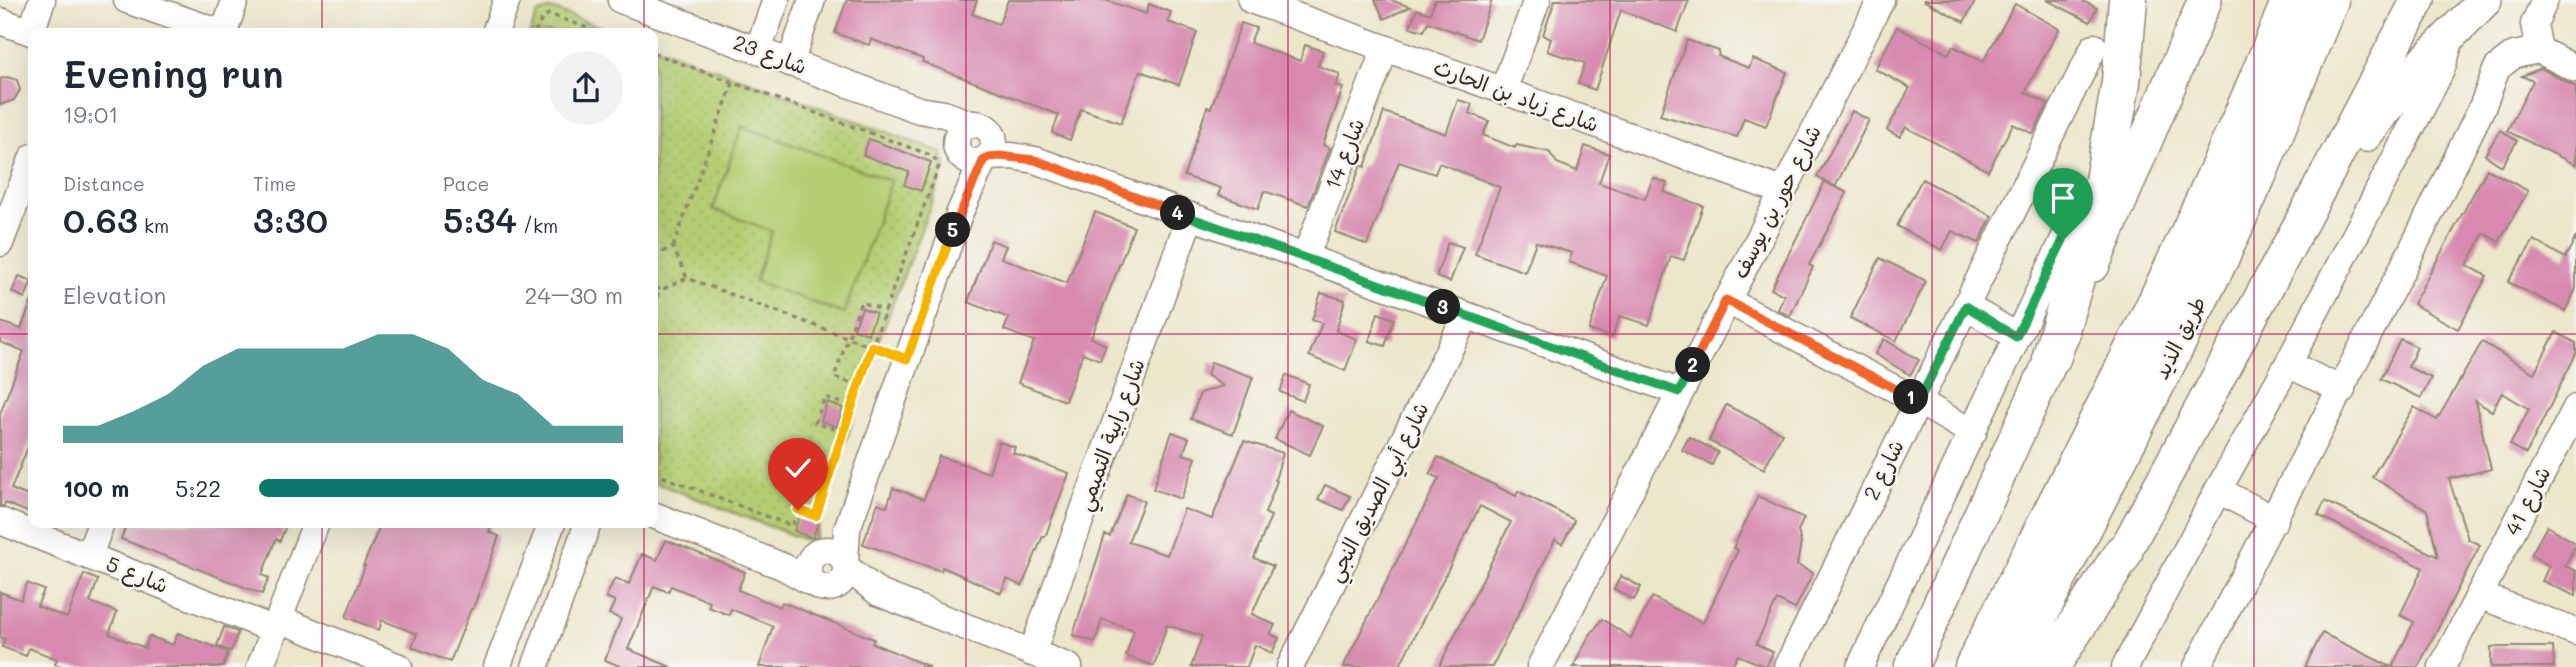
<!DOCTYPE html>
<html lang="en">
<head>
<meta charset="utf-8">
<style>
	body { margin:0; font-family:Mali,"Playpen Sans Arabic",sans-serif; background:#f2f2f3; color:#1f2937; height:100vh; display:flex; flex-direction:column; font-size:26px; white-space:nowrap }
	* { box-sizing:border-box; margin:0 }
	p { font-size:23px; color:#747a83 }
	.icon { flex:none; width:38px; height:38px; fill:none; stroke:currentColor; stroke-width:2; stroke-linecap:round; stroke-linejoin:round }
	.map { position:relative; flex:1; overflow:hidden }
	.sheet { position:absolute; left:28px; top:28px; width:630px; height:500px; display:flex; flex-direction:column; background:#fff; border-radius:14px; box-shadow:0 7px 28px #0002 }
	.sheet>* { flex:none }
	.pin { position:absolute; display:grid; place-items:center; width:60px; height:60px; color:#fff; margin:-72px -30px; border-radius:50% 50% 50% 0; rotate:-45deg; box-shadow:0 0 7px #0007 }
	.pin .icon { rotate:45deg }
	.km { position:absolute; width:35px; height:35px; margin:-18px; border-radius:50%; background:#222; color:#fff; font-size:19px; line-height:35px; text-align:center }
	.round { display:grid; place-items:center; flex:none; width:74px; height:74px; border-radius:37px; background:#f2f2f3 }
	.head { display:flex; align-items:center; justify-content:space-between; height:119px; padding:0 35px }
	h1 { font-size:38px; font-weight:600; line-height:52px }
	.metrics { display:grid; grid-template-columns:repeat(3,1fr); gap:10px; height:119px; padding:7px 35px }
	.metrics div { display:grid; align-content:center }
	.metrics b { font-size:35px; font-weight:600 }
	.metrics small { font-size:19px; font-weight:400 }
	.metrics p { font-size:19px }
	.chart { height:196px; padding:14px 35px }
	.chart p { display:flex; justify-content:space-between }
	.chart svg { width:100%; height:126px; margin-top:7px; fill:#0f766e; opacity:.7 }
	ul { padding:0 35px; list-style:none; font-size:23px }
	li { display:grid; grid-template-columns:112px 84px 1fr; align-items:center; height:52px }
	li i { height:18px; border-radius:9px; background:#0f766e }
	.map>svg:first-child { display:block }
	.grass { fill:url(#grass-dots); stroke:#787c48; stroke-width:2 }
	.pitch { fill:#b5ce73; stroke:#787c48; stroke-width:2 }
	.building { fill:#d789af }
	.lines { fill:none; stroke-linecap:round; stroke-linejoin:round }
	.minor-casing { stroke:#948874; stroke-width:29 }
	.major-casing { stroke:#948874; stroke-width:36 }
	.highway-casing { stroke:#948874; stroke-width:41 }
	.path { stroke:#948874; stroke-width:3.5; stroke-dasharray:5 5; stroke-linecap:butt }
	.minor { stroke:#fff; stroke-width:26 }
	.major { stroke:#fff; stroke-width:33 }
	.highway { stroke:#fff; stroke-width:38 }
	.split-1-casing { stroke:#fff; stroke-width:14 }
	.split-2-casing { stroke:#fff; stroke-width:14 }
	.split-3-casing { stroke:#fff; stroke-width:14 }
	.split-4-casing { stroke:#fff; stroke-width:14 }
	.split-5-casing { stroke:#fff; stroke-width:14 }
	.split-6-casing { stroke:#fff; stroke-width:14 }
	.split-7-casing { stroke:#fff; stroke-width:14 }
	.split-1 { stroke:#22a559; stroke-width:9 }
	.split-2 { stroke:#f0652b; stroke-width:9 }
	.split-3 { stroke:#22a559; stroke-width:9 }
	.split-4 { stroke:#22a559; stroke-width:9 }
	.split-5 { stroke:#f0652b; stroke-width:9 }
	.split-6 { stroke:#f5b400; stroke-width:9 }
	.split-7 { stroke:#f5b400; stroke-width:9 }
	.grid { fill:none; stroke:#c2185b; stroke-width:2; stroke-opacity:0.55 }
	.labels { text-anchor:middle; stroke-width:5; stroke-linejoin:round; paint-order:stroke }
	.street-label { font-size:21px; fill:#3b2a1e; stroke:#f6f6f2 }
</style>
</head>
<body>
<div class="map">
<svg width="2576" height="667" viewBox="0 0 2576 667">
	<defs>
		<pattern id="grass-dots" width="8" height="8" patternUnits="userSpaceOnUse" patternTransform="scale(1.75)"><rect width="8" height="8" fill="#b5ce73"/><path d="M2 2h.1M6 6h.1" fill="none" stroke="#9db163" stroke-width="1.8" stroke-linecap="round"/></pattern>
	</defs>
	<rect width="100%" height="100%" fill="#f6f6f2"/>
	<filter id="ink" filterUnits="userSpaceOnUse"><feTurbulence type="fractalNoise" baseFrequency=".0143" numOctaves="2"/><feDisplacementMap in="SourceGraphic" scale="14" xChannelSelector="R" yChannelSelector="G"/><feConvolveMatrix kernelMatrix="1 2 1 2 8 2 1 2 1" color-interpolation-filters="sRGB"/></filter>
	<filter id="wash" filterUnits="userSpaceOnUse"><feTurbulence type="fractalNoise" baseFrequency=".00686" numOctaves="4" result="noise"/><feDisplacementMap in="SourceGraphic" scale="28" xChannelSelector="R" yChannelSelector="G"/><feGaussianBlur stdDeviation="1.57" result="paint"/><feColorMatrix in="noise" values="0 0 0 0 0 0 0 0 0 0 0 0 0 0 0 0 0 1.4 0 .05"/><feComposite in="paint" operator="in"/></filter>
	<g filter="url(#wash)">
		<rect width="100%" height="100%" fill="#ece6cb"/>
		<!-- grass -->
		<g class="grass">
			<polygon points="551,9 618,33 530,33 537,14"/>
			<polygon points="653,46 941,152 946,164 876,348 813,543 653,482"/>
		</g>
		<!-- pitch -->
		<polygon class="pitch" points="742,126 891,181 844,314 755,281 772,231 713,209"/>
		<g id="blocks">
			<!-- building -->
			<g class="building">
				<polygon points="847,0 977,0 972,14 999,24 1008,0 1105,0 1146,14 1149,4 1171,12 1168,22 1197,32 1179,85 1140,71 1121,123 1081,109 1070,140 1052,133 1059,115 922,62 923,59 871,39 869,45 835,33"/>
				<polygon points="1375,0 1391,0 1410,7 1384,19"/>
				<polygon points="1435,0 1492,0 1478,40 1428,22 1424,31 1410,27 1417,9 1430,14"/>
				<polygon points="1555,0 1689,0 1677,32 1621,10 1595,90 1578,84 1585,63 1547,51 1551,39 1543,35"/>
				<polygon points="1923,0 1976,0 1964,22"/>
				<polygon points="2047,0 2081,0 2097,8 2090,22"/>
				<polygon points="2015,4 2059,29 2025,92 2048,104 2033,134 2013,124 1988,171 1906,127 1900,137 1887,130 1910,88 1875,69 1897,27 1948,54 1953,46 1983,62"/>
				<polygon points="1241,23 1256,28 1250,43 1300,61 1305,45 1323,51 1318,66 1340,74 1336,86 1343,88 1323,145 1330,148 1308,206 1264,191 1258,209 1218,195 1221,188 1184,176 1207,107 1211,108"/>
				<polygon points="1687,40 1719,51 1718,56 1749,68 1753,59 1787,72 1766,126 1744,118 1737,137 1660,115"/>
				<polygon points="2541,68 2576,87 2576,165 2507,131 2533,81 2522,76"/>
				<polygon points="7,77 17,80 20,90 14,100 0,105 0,79"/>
				<polygon points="1458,100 1472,104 1469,113 1489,121 1483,135 1515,148 1516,145 1549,152 1557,163 1577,171 1585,146 1609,154 1599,183 1645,199 1653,178 1667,183 1664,192 1703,206 1684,260 1671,256 1649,325 1620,316 1612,337 1589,330 1607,276 1569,262 1572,253 1536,242 1525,272 1475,254 1500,187 1439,163 1435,174 1399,162 1367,245 1335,232 1361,165 1365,167 1384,112 1446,134"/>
				<polygon points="1852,111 1869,120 1835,187 1817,177"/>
				<polygon points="2500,130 2517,141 2502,166 2485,155"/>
				<polygon points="869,139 931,162 921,191 904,185 909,172 863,155"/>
				<polygon points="2487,169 2528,191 2499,242 2484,233 2467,265 2487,276 2458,329 2413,304"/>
				<polygon points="1922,179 1992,216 1979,243 1952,231 1942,250 1897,226"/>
				<polygon points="1825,181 1847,193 1809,265 1813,267 1790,316 1778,310 1784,295 1771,289"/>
				<polygon points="1095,212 1134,227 1091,338 1106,345 1100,360 1083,353 1065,401 1018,383 1034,341 1004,330 1009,318 968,302 991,240 1006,246 1001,258 1067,283"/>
				<polygon points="2576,237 2576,289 2565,311 2508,282 2534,240 2565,258"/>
				<polygon points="1448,242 1463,247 1450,282 1436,277"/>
				<polygon points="1880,258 1926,281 1896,341 1850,318"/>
				<polygon points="19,276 32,281 25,298 12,292"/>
				<polygon points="1321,293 1345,300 1336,331 1357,339 1345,371 1309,356 1322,323 1312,320"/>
				<polygon points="32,300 33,435 11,489 33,498 33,514 5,503 4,506 0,506 0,414 24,351 0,342 0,322 21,329"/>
				<polygon points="862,308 876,313 868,334 854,329"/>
				<polygon points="1378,313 1394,319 1385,346 1369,341"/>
				<polygon points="2556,332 2576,343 2576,354 2526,454 2510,445 2529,409 2502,393 2492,411 2475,401 2491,469 2449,479 2468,539 2480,545 2418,667 2392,667 2414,622 2400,615 2423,568 2318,515 2325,501 2438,557 2427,510 2372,477 2414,407 2437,420 2482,342 2534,373"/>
				<polygon points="1884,339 1919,360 1910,375 1875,354"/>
				<polygon points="2400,339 2417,347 2408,367 2431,378 2421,398 2381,379"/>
				<polygon points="1211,362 1253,377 1233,434 1191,419 1200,393 1223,386 1207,375"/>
				<polygon points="1286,375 1309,384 1303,401 1280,392"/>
				<polygon points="827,402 843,408 837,427 821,421"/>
				<polygon points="1726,405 1782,433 1764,469 1709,441"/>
				<polygon points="1288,410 1323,426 1310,455 1275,439"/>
				<polygon points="1172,432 1189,438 1183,454 1196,458 1181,499 1153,489"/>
				<polygon points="1689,437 1718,452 1712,465 1682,450"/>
				<polygon points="1244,441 1283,453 1275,480 1277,481 1265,513 1271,516 1254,558 1273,566 1252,614 1275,625 1270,634 1279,638 1272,653 1255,645 1247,667 1191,667 1202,636 1167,625 1154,666 1126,656 1134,630 1102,619 1095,642 1073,635 1105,535 1110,536 1127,494 1144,501 1128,542 1167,555 1184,509 1212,519"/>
				<polygon points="999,442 1015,447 1013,453 1069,473 1045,537 1043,536 1022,586 1007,579 1001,593 942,567 941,571 863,544 878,503 887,507 893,488 924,499 939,456 989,473"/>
				<polygon points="1438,457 1516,496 1518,491 1574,520 1572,526 1562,544 1555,540 1492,667 1439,667 1511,522 1480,506 1399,667 1343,667 1439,478 1430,474"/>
				<polygon points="1325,485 1350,496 1343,510 1318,499"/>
				<polygon points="1758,496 1804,518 1798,531 1801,543 1797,565 1813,573 1795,609 1777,600 1756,644 1773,652 1766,667 1738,655 1731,667 1573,667 1588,638 1602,619 1631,638 1652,597 1703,623 1738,550 1733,548"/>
				<polygon points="801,513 819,520 813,538 794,531"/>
				<polygon points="127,523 287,523 280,541 276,539 262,575 269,578 262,594 121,539"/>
				<polygon points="381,523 492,523 489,532 499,536 473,609 471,609 450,662 412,647 417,634 382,620 379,630 346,617 365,566 363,566"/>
				<polygon points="2547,526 2576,544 2565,566 2576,571 2576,596 2542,581 2549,566 2531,555"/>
				<polygon points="666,540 745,572 738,590 780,607 782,602 874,639 872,643 930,667 759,667 773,626 731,609 729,615 708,607 710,602 671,586 668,592 654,586 628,649 671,667 622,667 605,660 621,619 609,614 615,601 606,597 615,578 629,584 642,554 657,560"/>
				<polygon points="84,574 98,580 90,602 117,612 109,634 145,648 149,636 173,645 178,633 228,652 223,667 64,667 55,664 57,659 29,648 26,656 2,647 5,639 0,637 0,592 21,600 27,583 44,590 37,606 67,618"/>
				<polygon points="1621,576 1641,587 1634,600 1614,589"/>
				<polygon points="224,627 238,632 231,651 217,646"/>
				<polygon points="2322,633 2391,667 2305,667"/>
				<polygon points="2491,647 2553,647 2554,667 2491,667"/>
			</g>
		</g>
	</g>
	<g filter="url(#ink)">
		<use href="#blocks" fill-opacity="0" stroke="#948874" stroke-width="2"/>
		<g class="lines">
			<defs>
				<g id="minor">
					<polyline points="127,0 221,33"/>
					<polyline points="621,0 919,110 944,114 971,124"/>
					<polyline points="1251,0 1782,191"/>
					<polyline points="0,21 34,33"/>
					<polyline points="31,32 42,0"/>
					<polyline points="224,33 235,0"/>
					<polyline points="495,33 507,0"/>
					<polyline points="758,50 776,0"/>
					<polyline points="2539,50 2534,24 2545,0"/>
					<polyline points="2539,50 2576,69"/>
					<polyline points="790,63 812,0"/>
					<polyline points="1503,91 1537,0"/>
					<circle cx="975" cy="143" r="19"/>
					<polyline points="988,157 1012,156 1035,160 1679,392"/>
					<polyline points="0,243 33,157"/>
					<polyline points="1305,258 1385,49"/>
					<polyline points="1726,300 1918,401 1973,433"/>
					<polyline points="1966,306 2016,336"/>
					<polyline points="2288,364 2342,390"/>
					<polyline points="2218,490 2275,520"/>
					<polyline points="653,515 784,567 814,584"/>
					<polyline points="0,521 275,630"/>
					<circle cx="827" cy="569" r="19"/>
					<polyline points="89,556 101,523"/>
					<polyline points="845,562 847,529 960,212 983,161"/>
					<polyline points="847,568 879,593 1069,667"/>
					<polyline points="2479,595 2576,632"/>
					<polyline points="279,619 399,667"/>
					<polyline points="1032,653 1190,217"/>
					<polyline points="260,667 316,523"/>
					<polyline points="497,667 552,523"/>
					<polyline points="535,667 588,523"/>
					<polyline points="1290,667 1466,316"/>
					<polyline points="1540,667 1881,0"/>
					<polyline points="1787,667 2094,47"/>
					<polyline points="1860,667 2085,195"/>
					<polyline points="2125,667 2218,490 2288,364 2432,88 2441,70 2452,35"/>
					<polyline points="2197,667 2411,252 2483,105 2497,68 2514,55 2539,50"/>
					<polyline points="2442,667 2576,408"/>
				</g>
				<g id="major">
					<polyline points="2365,135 2421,65 2485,0"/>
					<polyline points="2093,265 2205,0"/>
					<polyline points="2111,577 2308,210 2418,0"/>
					<polyline points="1911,667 2063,334"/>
				</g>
				<g id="highway">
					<polyline points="2052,356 2104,181 2121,82 2128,0"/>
					<path d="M1974,667C2085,447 2200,229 2291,0"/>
					<polyline points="2012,667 2219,259 2257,175 2329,0"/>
					<polyline points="2050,667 2123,553"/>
				</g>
			</defs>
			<!-- minor casing -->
			<use href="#minor" class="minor-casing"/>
			<!-- major casing -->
			<use href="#major" class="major-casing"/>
			<!-- highway casing -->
			<use href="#highway" class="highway-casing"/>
			<!-- path -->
			<g class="path">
				<polyline points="535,33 542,18 549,14 601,33"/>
				<polyline points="653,53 933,156 939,166 872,346 816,516 798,511 792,526 653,473"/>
				<polyline points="673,247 733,83"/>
				<polyline points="653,256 673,247 687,278 889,353"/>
				<polyline points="653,277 659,291 687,278"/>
				<polyline points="653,307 659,291"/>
				<polyline points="859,386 834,377 861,302 886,311"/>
				<polyline points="844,432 815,423 825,397 852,407"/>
			</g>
			<!-- minor -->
			<use href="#minor" class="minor"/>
			<!-- major -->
			<use href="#major" class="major"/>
			<!-- highway -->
			<use href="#highway" class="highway"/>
		</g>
	</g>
	<g class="lines" filter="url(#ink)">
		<defs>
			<polyline id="split-1" points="1911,397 1919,401 1966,306 2016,337 2063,240"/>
			<polyline id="split-2" points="1693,365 1726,300 1911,397"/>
			<polyline id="split-3" points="1443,307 1679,392 1693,365"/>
			<polyline id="split-4" points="1178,213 1443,307"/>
			<polyline id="split-5" points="953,230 983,161 988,157 1000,156 1035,160 1178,213"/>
			<polyline id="split-6" points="838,448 872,346 907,359 953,230"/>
			<polyline id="split-7" points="798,510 816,516 838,448"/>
		</defs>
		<!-- split-1 casing -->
		<use href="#split-1" class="split-1-casing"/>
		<!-- split-2 casing -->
		<use href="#split-2" class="split-2-casing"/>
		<!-- split-3 casing -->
		<use href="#split-3" class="split-3-casing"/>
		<!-- split-4 casing -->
		<use href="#split-4" class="split-4-casing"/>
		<!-- split-5 casing -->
		<use href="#split-5" class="split-5-casing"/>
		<!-- split-6 casing -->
		<use href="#split-6" class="split-6-casing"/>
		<!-- split-7 casing -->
		<use href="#split-7" class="split-7-casing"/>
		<!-- split-1 -->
		<use href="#split-1" class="split-1"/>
		<!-- split-2 -->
		<use href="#split-2" class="split-2"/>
		<!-- split-3 -->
		<use href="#split-3" class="split-3"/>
		<!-- split-4 -->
		<use href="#split-4" class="split-4"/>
		<!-- split-5 -->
		<use href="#split-5" class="split-5"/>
		<!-- split-6 -->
		<use href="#split-6" class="split-6"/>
		<!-- split-7 -->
		<use href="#split-7" class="split-7"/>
	</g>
	<!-- grid -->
	<path class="grid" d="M322,0V33M644,0V33M966,0V667M1288,0V667M1610,0V667M1932,0V667M2254,0V667M0,334H33M653,334H2576M322,523V667M644,523V667"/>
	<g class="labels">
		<!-- street labels -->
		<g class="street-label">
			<text transform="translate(770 55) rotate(20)" y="7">شارع 23</text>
			<text transform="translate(1516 96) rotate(20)" y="7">شارع زياد بن الحارث</text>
			<text transform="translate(1345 154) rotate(-69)" y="7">شارع 14</text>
			<text transform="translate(1777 202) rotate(-63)" y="7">شارع حور بن يوسف</text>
			<text transform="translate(2180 338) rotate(-63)" y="7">طريق الذيد</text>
			<text transform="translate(1111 435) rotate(-70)" y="7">شارع رابية التميمي</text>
			<text transform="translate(1884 470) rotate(-64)" y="7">شارع 2</text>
			<text transform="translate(1378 492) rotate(-63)" y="7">شارع أبي الصديق النجي</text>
			<text transform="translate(2528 501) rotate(-63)" y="7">شارع 41</text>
			<text transform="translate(137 575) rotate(22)" y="7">شارع 5</text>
		</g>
	</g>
</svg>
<div class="pin" style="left:2063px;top:240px;background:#1e9e55"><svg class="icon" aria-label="arrive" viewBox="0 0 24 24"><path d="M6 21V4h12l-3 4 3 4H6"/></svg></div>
<div class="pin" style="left:798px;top:510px;background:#d93025"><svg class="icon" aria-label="check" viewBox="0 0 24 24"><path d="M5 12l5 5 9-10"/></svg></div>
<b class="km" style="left:1911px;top:397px">1</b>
<b class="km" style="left:1693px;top:365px">2</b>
<b class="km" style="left:1443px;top:307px">3</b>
<b class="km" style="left:1178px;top:213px">4</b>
<b class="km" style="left:953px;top:230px">5</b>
<section class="sheet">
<div class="head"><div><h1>Evening run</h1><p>19:01</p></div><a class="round"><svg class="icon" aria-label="share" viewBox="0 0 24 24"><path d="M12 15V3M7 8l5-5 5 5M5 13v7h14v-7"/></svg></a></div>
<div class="metrics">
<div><p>Distance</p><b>0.63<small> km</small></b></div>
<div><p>Time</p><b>3:30</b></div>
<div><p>Pace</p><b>5:34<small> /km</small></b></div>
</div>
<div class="chart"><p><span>Elevation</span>24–30 m</p>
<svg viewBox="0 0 160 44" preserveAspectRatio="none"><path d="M0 44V38L10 38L20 33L30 27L40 17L50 11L60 11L70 11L80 11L90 6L100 6L110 11L120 22L130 27L140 38L150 38L160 38V44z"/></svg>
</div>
<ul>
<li><b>100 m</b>5:22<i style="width:99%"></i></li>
</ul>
</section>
</div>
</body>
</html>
